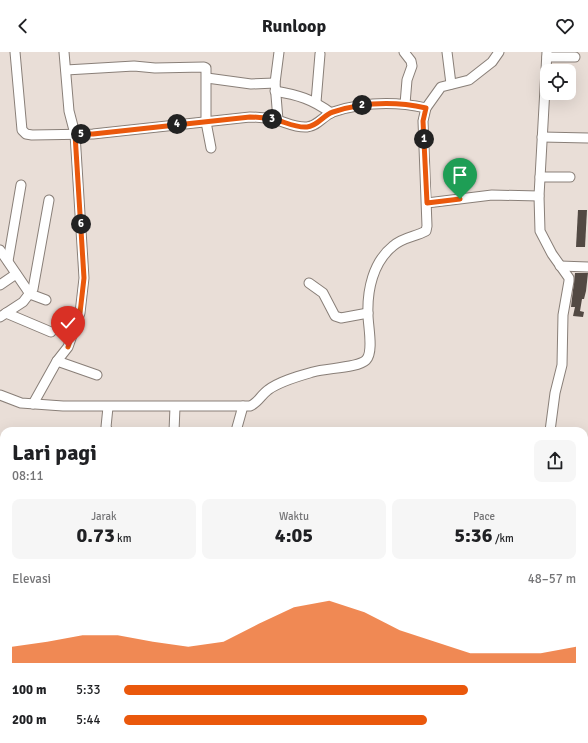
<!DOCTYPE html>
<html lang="id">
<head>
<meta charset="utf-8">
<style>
	body { margin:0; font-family:Signika,sans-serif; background:#f6f6f6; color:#202124; height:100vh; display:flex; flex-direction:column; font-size:15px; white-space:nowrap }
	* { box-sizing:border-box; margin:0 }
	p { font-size:13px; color:#757577 }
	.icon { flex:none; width:22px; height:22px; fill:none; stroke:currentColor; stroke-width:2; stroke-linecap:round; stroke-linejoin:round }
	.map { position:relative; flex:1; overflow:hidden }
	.panel { position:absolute; left:0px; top:375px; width:588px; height:316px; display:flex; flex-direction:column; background:#fff; border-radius:12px 12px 0 0; box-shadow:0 4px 16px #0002 }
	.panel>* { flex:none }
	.buttons { position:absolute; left:540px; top:12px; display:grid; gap:8px }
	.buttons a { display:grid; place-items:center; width:36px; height:36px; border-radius:8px; background:#fff; box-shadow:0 4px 16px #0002; font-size:20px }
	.pin { position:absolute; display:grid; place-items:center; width:34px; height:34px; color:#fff; margin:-41px -17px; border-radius:50% 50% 50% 0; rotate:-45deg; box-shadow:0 0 4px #0007 }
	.pin .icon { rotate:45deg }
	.km { position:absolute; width:20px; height:20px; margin:-10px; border-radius:50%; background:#222; color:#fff; font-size:11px; line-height:20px; text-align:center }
	.round { display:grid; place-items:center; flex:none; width:42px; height:42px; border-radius:8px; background:#f6f6f6 }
	.summary { display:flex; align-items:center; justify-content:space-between; height:68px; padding:0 12px }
	h1 { font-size:22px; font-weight:800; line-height:30px }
	.metrics { display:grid; grid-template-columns:repeat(3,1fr); gap:6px; height:68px; padding:4px 12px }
	.metrics div { display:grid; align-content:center; border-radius:8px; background:#f6f6f6; text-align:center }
	.metrics b { font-size:20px; font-weight:800 }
	.metrics small { font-size:11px; font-weight:400 }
	.metrics p { font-size:11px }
	.chart { height:112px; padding:8px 12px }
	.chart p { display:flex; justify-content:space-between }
	.chart svg { width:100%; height:72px; margin-top:4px; fill:#ea580c; opacity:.7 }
	ul { padding:0 12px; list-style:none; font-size:13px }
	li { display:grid; grid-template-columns:64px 48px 1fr; align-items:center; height:30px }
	li i { height:10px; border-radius:5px; background:#ea580c }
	header { display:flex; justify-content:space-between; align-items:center; height:52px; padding:0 12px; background:#fff; font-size:18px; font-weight:800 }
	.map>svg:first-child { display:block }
	.building { fill:#524943 }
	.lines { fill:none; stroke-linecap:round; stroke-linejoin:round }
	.minor-casing { stroke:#897f78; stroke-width:11 }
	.minor { stroke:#fff; stroke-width:9 }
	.route-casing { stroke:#fff; stroke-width:8 }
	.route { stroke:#ea580c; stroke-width:5 }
</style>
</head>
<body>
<header><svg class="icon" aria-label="back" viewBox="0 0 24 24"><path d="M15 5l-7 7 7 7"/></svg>Runloop<svg class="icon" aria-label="heart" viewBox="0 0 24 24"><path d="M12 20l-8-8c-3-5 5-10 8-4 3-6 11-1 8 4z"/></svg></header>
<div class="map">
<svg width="588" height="691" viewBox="0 0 588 691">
	<rect width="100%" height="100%" fill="#e9ded7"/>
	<!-- building -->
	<g class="building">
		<polygon points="578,158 587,158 585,195 576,195"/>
		<polygon points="575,221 588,221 586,239 584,247 582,247 580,259 584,260 583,265 573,264 575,255 571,255"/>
	</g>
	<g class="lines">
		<defs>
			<g id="minor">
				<path d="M15,0L22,78L26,82L32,83L93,82L250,65C259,65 268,66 277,68C287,71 297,76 307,75C318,74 323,64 333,60C364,50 394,49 426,56L441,35L469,28L492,10L499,0"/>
				<polyline points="404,0 411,9 412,14 407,28 405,52"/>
				<polyline points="447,0 451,32"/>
				<polyline points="547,0 539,144 540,179 552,202 569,226 569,229 563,263 562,313 555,341 550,379"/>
				<polyline points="547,5 575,5"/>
				<polyline points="66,18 134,14 155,16 204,15 206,16 206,70 211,96"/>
				<polyline points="207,26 251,32 275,31"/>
				<path d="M275,39C298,43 312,47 331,61"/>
				<polyline points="316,50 320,2"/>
				<polyline points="278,68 275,31 279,0"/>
				<polyline points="542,85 588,86"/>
				<polyline points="540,125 570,125"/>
				<polyline points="427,151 492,143 539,144"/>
				<polyline points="0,198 30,242 46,248"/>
				<polyline points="8,209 21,133"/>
				<polyline points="560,214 588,215"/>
				<polyline points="309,231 323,241 335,264 341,266 368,261"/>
				<polyline points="0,233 16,222"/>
				<polyline points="6,261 51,280"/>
				<polyline points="0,265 23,250 33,237 49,148"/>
				<polyline points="57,309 97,323"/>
				<path d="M0,343L21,351L63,354H250C258,351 261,343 268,338C280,329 299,324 313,320C326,316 358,316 366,308C374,300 368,274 368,263C367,238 373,210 393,194C403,185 415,185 426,179L427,174L423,69L426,56"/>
				<polyline points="33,352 57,309 68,295 80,261 84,226 75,82 69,59 64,0"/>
				<polyline points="108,355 106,375 108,379"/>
				<polyline points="174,379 175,355"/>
				<polyline points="236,379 243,354"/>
				<polyline points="584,504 588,505"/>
				<polyline points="584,583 588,582"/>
				<polyline points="0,602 4,601"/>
				<polyline points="524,687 541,691"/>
				<polyline points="193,689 215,691"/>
				<polyline points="108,691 109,687"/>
				<polyline points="302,691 302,687"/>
				<polyline points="495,691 496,687"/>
			</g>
		</defs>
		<!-- minor casing -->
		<use href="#minor" class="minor-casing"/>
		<!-- minor -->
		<use href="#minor" class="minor"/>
	</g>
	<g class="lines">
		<defs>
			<path id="route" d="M68,295L80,261L84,226L75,82H93L250,65C259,65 268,66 277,68C287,71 297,76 307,75C318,74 323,63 333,60C364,50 394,49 426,56L423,69L427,151L460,147"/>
		</defs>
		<!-- route casing -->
		<use href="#route" class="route-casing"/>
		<!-- route -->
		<use href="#route" class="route"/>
	</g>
</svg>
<div class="buttons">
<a><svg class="icon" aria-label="locate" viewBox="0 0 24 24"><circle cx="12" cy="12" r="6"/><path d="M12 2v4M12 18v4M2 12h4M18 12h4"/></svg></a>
</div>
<div class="pin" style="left:460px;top:147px;background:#1e9e55"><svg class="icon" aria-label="arrive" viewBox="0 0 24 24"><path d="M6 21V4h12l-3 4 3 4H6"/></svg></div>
<div class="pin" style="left:68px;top:295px;background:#d93025"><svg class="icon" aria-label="check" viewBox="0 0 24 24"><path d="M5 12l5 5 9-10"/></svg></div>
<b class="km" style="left:424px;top:87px">1</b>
<b class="km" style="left:362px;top:53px">2</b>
<b class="km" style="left:272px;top:67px">3</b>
<b class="km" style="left:177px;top:72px">4</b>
<b class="km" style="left:81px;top:82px">5</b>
<b class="km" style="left:81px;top:172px">6</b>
<section class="panel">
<div class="summary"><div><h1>Lari pagi</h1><p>08:11</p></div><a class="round"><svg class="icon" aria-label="share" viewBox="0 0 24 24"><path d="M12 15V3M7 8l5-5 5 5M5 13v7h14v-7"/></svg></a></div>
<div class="metrics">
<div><p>Jarak</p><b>0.73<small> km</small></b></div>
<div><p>Waktu</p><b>4:05</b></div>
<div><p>Pace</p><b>5:36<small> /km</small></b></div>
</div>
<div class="chart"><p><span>Elevasi</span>48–57 m</p>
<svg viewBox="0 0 160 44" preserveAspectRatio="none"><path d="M0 44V34L10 31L20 27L30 27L40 31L50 34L60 31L70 20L80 10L90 6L100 13L110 24L120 31L130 38L140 38L150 38L160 34V44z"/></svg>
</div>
<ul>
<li><b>100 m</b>5:33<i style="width:76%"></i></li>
<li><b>200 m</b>5:44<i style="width:67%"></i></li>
</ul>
</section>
</div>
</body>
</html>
